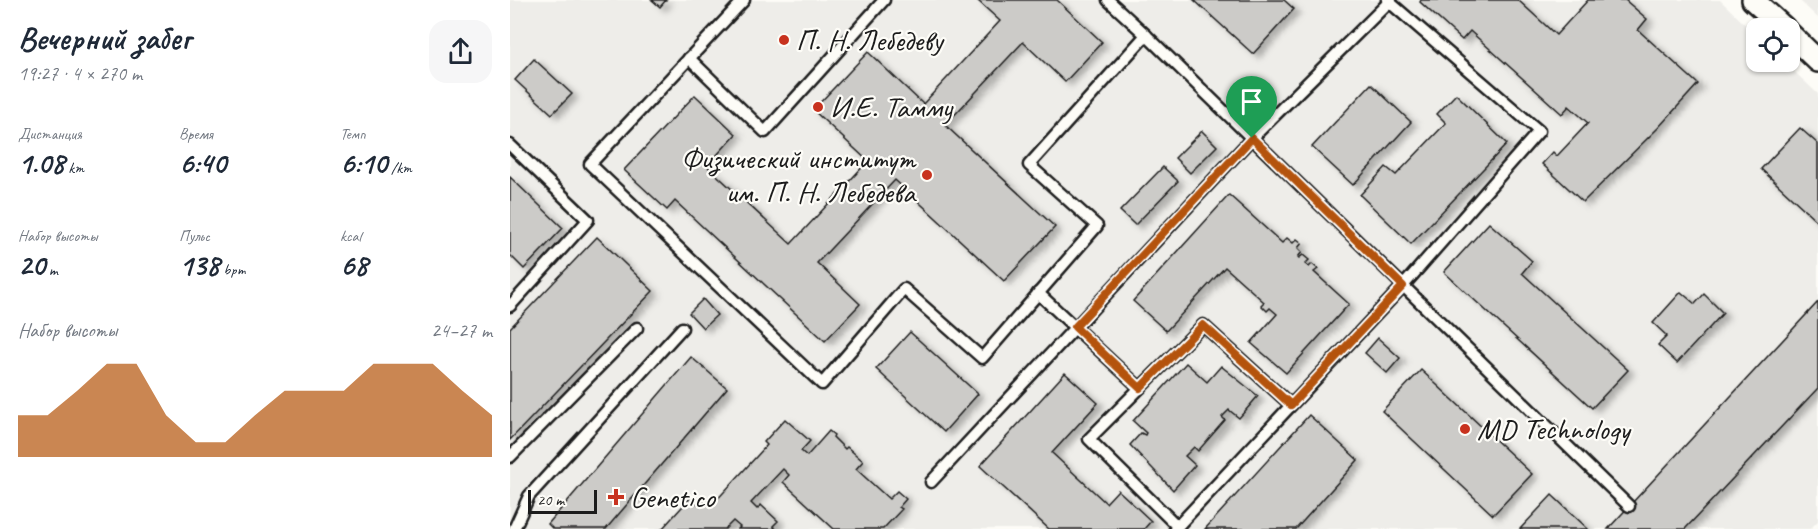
<!DOCTYPE html>
<html lang="ru">
<head>
<meta charset="utf-8">
<style>
	body { margin:0; font-family:Caveat,sans-serif; background:#f6f6f7; color:#1f2937; height:100vh; display:flex; flex-direction:column; font-size:22px; white-space:nowrap }
	* { box-sizing:border-box; margin:0 }
	p { font-size:20px; color:#747a83 }
	.icon { flex:none; width:33px; height:33px; fill:none; stroke:currentColor; stroke-width:2; stroke-linecap:round; stroke-linejoin:round }
	.map { position:relative; flex:1; overflow:hidden }
	.sheet { display:flex; flex-direction:column; background:#fff; width:510px }
	.sheet>* { flex:none }
	.controls { position:absolute; left:1236px; top:18px; display:grid; gap:12px }
	.controls a { display:grid; place-items:center; width:54px; height:54px; border-radius:12px; background:#fff; box-shadow:0 2px 4px #0004; font-size:30px }
	.scale { position:absolute; left:18px; bottom:15px; width:69px; box-sizing:border-box; padding-left:6px; border:3px solid #1c1c1c; border-top:0; font-size:16px; line-height:21px; white-space:nowrap; color:#1c1c1c; -webkit-text-stroke:4px #fdfcf7; paint-order:stroke }
	.pin { position:absolute; display:grid; place-items:center; width:51px; height:51px; color:#fff; margin:-62px -26px; border-radius:50% 50% 50% 0; rotate:-45deg; box-shadow:0 0 6px #0007 }
	.pin .icon { rotate:45deg }
	.round { display:grid; place-items:center; flex:none; width:63px; height:63px; border-radius:18px; background:#f6f6f7 }
	.overview { display:flex; align-items:center; justify-content:space-between; height:102px; padding:0 18px }
	h1 { font-size:33px; font-weight:800; line-height:45px }
	.stats { display:grid; grid-template-columns:repeat(3,1fr); gap:9px; height:102px; padding:6px 18px }
	.stats div { display:grid; align-content:center }
	.stats b { font-size:30px; font-weight:800 }
	.stats small { font-size:16px; font-weight:400 }
	.stats p { font-size:16px }
	.chart { height:168px; padding:12px 18px }
	.chart p { display:flex; justify-content:space-between }
	.chart svg { width:100%; height:108px; margin-top:6px; fill:#b45309; opacity:.7 }
	main { display:flex; flex:1; min-height:0 }
	.map>svg:first-child { display:block }
	.built { fill:#eeede9 }
	.building { fill:#cccbc8; stroke:#1c1c1c; stroke-width:1.5; filter:url(#shadow) }
	.lines { fill:none; stroke-linecap:round; stroke-linejoin:round }
	.lane-casing { stroke:#1c1c1c; stroke-width:15 }
	.street-casing { stroke:#1c1c1c; stroke-width:26 }
	.lane { stroke:#fdfcf7; stroke-width:10 }
	.street { stroke:#fdfcf7; stroke-width:21 }
	.route-casing { stroke:#fff; stroke-width:12 }
	.route { stroke:#b45309; stroke-width:8 }
	.poi-dot { fill:#c8321e; stroke:#fdfcf7; stroke-width:2 }
	.labels { text-anchor:middle; stroke-width:4.5; stroke-linejoin:round; paint-order:stroke }
	.poi-label { font-size:30px; fill:#1c1c1c; stroke:#fdfcf7; text-anchor:start }
</style>
</head>
<body>
<main>
<section class="sheet">
<div class="overview"><div><h1>Вечерний забег</h1><p>19:27 · 4 × 270 m</p></div><a class="round"><svg class="icon" aria-label="share" viewBox="0 0 24 24"><path d="M12 15V3M7 8l5-5 5 5M5 13v7h14v-7"/></svg></a></div>
<div class="stats">
<div><p>Дистанция</p><b>1.08<small> km</small></b></div>
<div><p>Время</p><b>6:40</b></div>
<div><p>Темп</p><b>6:10<small> /km</small></b></div>
</div>
<div class="stats">
<div><p>Набор высоты</p><b>20<small> m</small></b></div>
<div><p>Пульс</p><b>138<small> bpm</small></b></div>
<div><p>kcal</p><b>68</b></div>
</div>
<div class="chart"><p><span>Набор высоты</span>24–27 m</p>
<svg viewBox="0 0 160 44" preserveAspectRatio="none"><path d="M0 44V27L10 27L20 17L30 6L40 6L50 27L60 38L70 38L80 27L90 17L100 17L110 17L120 6L130 6L140 6L150 17L160 27V44z"/></svg>
</div>
</section>
<div class="map">
<svg width="1308" height="529" viewBox="0 0 1308 529">
	<defs>
		<filter id="shadow"><feDropShadow dx="6" dy="4" stdDeviation="3" flood-color="#0004"/></filter>
	</defs>
	<rect width="100%" height="100%" fill="#fdfcf7"/>
	<filter id="ink" filterUnits="userSpaceOnUse"><feTurbulence type="fractalNoise" baseFrequency=".0167" numOctaves="2"/><feDisplacementMap in="SourceGraphic" scale="12" xChannelSelector="R" yChannelSelector="G"/><feConvolveMatrix kernelMatrix="1 2 1 2 8 2 1 2 1" color-interpolation-filters="sRGB"/></filter>
	<g filter="url(#ink)">
		<!-- built -->
		<g class="built">
			<polygon points="0,0 1210,0 1246,35 1246,62 1274,62 1308,94 1308,521 1300,529 0,529"/>
			<polygon points="1289,0 1308,0 1308,18"/>
		</g>
		<!-- building -->
		<g class="building">
			<polygon points="142,0 156,0 150,7"/>
			<polygon points="467,0 547,0 592,42 555,82 513,42 435,125 545,227 494,281 385,180 307,263 350,304 315,341 165,201 157,210 114,170 185,95 226,134 197,166 281,244 358,161 303,110 358,52 413,104 490,21"/>
			<polygon points="684,0 774,0 784,9 743,54"/>
			<polygon points="911,0 1008,0 1046,35 1078,0 1115,0 1137,19 1128,30 1188,84 1148,128 1073,202 1032,164 1043,152 1047,156 1078,123 1059,106 1052,114 960,31 952,40 910,2"/>
			<polygon points="24,59 62,94 42,114 5,80"/>
			<polygon points="861,84 901,122 843,185 802,147"/>
			<polygon points="946,94 997,144 901,244 850,195 876,167 886,175 936,123 927,114"/>
			<polygon points="1290,128 1308,144 1308,222 1251,169"/>
			<polygon points="692,131 707,146 680,173 665,158"/>
			<polygon points="653,167 668,181 625,225 610,211"/>
			<polygon points="0,177 53,228 14,269 0,255"/>
			<polygon points="719,195 772,243 777,238 783,243 787,239 792,243 788,248 792,252 788,257 789,258 793,255 799,260 795,264 799,267 802,264 808,269 804,272 839,304 776,373 741,343 767,314 760,308 757,311 751,305 754,302 715,267 656,331 623,301"/>
			<polygon points="979,223 1022,261 1012,273 1118,370 1082,408 934,272"/>
			<polygon points="87,237 143,291 0,440 0,328"/>
			<polygon points="1171,292 1185,304 1194,294 1213,313 1167,363 1148,345 1157,336 1143,323"/>
			<polygon points="193,299 207,315 193,328 179,313"/>
			<polygon points="1308,302 1308,388 1175,529 1098,529"/>
			<polygon points="400,332 468,394 434,432 366,369"/>
			<polygon points="868,338 890,358 877,373 855,353"/>
			<polygon points="181,357 217,388 96,529 43,529 38,524"/>
			<polygon points="676,363 697,382 711,366 748,396 729,418 719,410 712,417 715,420 688,451 684,447 675,456 685,465 663,490 620,445 631,433 635,435 636,433 623,421"/>
			<polygon points="911,370 1022,474 983,515 872,411"/>
			<polygon points="555,373 588,403 542,453 596,503 608,490 641,521 634,529 539,529 470,466"/>
			<polygon points="799,415 848,460 786,529 695,529"/>
			<polygon points="275,419 300,441 291,451 297,456 319,431 324,435 323,437 335,449 337,447 353,461 346,469 379,499 387,491 396,499 389,507 392,509 373,529 324,529 273,482 279,475 273,469 241,503 247,509 251,505 268,521 263,526 266,529 228,529 230,527 223,521 215,529 152,529 181,497 190,506 197,498 203,504 257,445 254,442"/>
			<polygon points="1042,495 1078,529 1010,529"/>
		</g>
		<g class="lines">
			<defs>
				<g id="lane">
					<polyline points="234,0 80,164 312,384 394,289 472,358 587,226 519,165 636,35 598,0"/>
					<polyline points="636,35 1119,506"/>
					<polyline points="179,58 255,132 374,0"/>
					<polyline points="0,145 78,220 0,306"/>
					<polyline points="528,293 630,388"/>
					<polyline points="0,457 127,328"/>
					<polyline points="421,482 742,138 881,0"/>
					<polyline points="667,526 579,439 693,325 781,405"/>
					<polyline points="4,529 19,496 172,328"/>
					<polyline points="665,529 893,286 1029,131 877,0"/>
				</g>
				<g id="street">
					<polyline points="1243,0 1274,28"/>
					<polyline points="1280,34 1308,61"/>
				</g>
			</defs>
			<!-- lane casing -->
			<use href="#lane" class="lane-casing"/>
			<!-- street casing -->
			<use href="#street" class="street-casing"/>
			<!-- lane -->
			<use href="#lane" class="lane"/>
			<!-- street -->
			<use href="#street" class="street"/>
		</g>
	</g>
	<g class="lines" filter="url(#ink)">
		<defs>
			<polygon id="route" points="742,138 893,286 781,405 693,325 630,388 565,327"/>
		</defs>
		<!-- route casing -->
		<use href="#route" class="route-casing"/>
		<!-- route -->
		<use href="#route" class="route"/>
	</g>
	<!-- markers -->
	<g class="poi-dot">
		<circle cx="274" cy="40" r="6"/>
		<circle cx="308" cy="107" r="6"/>
		<circle cx="417" cy="175" r="6"/>
		<circle cx="955" cy="429" r="6"/>
		<path d="M103 488h6v6h6v6h-6v6h-6v-6h-6v-6h6z"/>
	</g>
	<g class="labels">
		<!-- poi labels -->
		<g class="poi-label">
			<text x="286" y="50">П. Н. Лебедеву</text>
			<text x="320" y="117">И.Е. Тамму</text>
			<text x="405" y="168" text-anchor="end">Физический институт<tspan x="405" dy="34">им. П. Н. Лебедева</tspan></text>
			<text x="967" y="439">MD Technology</text>
			<text x="120" y="507">Genetico</text>
		</g>
	</g>
</svg>
<div class="controls">
<a><svg class="icon" aria-label="locate" viewBox="0 0 24 24"><circle cx="12" cy="12" r="6"/><path d="M12 2v4M12 18v4M2 12h4M18 12h4"/></svg></a>
</div>
<div class="scale">20 m</div>
<div class="pin" style="left:742px;top:138px;background:#1e9e55"><svg class="icon" aria-label="arrive" viewBox="0 0 24 24"><path d="M6 21V4h12l-3 4 3 4H6"/></svg></div>
</div>
</main>
</body>
</html>
